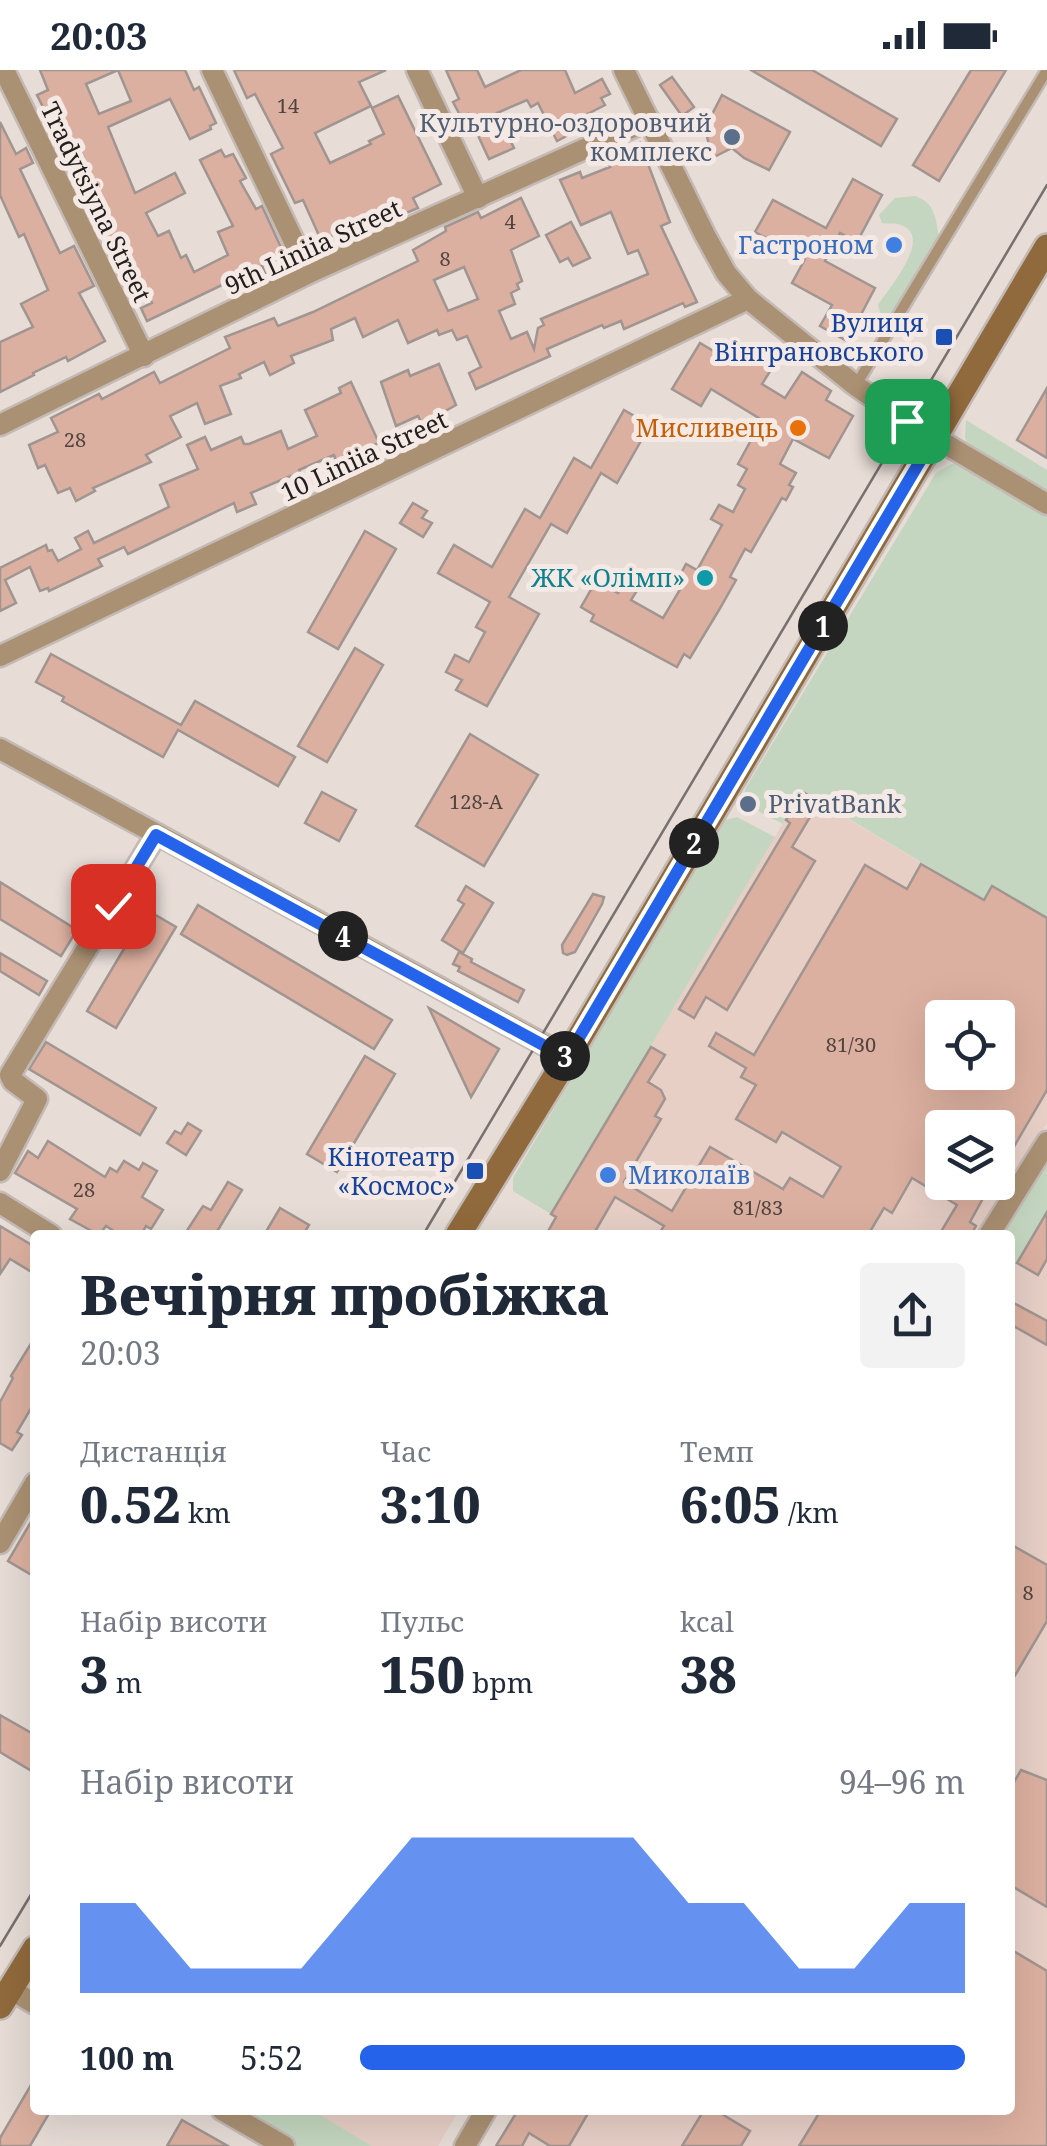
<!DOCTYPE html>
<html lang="uk">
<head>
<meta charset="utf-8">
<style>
	body { margin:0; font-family:"Noto Serif",serif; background:#f2f2f3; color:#1f2937; height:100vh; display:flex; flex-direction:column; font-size:38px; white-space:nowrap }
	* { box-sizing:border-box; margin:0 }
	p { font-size:32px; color:#747a83 }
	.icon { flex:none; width:55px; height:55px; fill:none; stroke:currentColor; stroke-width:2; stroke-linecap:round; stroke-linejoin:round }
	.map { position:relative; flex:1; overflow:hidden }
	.side { position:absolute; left:30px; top:1160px; width:985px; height:885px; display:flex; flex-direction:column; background:#fff; border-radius:10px; box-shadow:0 10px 40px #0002 }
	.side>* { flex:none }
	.controls { position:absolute; left:925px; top:930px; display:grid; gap:20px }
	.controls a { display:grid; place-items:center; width:90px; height:90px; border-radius:10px; background:#fff; box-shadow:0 10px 40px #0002; font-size:50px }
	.pin { position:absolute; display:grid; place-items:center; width:85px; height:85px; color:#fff; margin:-42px; border-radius:20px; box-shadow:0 5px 15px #0006 }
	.km { position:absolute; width:50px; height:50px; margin:-25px; border-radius:50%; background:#222; color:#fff; font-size:28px; line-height:50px; text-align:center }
	.round { display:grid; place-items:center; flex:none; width:105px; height:105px; border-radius:10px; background:#f2f2f3 }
	.summary { display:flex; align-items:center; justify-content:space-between; height:170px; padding:0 50px }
	h1 { font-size:55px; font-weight:800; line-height:75px }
	.metrics { display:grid; grid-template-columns:repeat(3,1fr); gap:15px; height:170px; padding:10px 50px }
	.metrics div { display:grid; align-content:center }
	.metrics b { font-size:50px; font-weight:800 }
	.metrics small { font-size:28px; font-weight:400 }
	.metrics p { font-size:28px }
	.chart { height:280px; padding:20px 50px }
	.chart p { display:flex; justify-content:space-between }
	.chart svg { width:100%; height:180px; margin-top:10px; fill:#2563eb; opacity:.7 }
	ul { padding:0 50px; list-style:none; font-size:32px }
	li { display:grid; grid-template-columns:160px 120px 1fr; align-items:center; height:75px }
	li i { height:25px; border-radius:12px; background:#2563eb }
	.status { display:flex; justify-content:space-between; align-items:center; height:70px; padding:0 50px; background:#fff; direction:ltr }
	.status svg { height:28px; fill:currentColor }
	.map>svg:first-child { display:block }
	.industrial { fill:#e7cfc6; fill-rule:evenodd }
	.green { fill:#c4d6bf }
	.building { fill:#dcb0a0; stroke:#a09591; stroke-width:2.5; fill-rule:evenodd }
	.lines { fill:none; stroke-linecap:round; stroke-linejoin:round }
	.lane-casing { stroke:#c4bab5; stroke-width:15 }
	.street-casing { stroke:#c4bab5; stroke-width:25 }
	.secondary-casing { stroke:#c4bab5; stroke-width:30 }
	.lane { stroke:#ab9173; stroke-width:10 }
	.street { stroke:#ab9173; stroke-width:20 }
	.secondary { stroke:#906a3c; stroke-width:25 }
	.tram { stroke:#78716d; stroke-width:2.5 }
	.route-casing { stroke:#fff; stroke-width:20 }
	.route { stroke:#2563eb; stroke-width:12 }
	.service-dot { fill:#5c6f8a; stroke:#f4e9e4; stroke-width:4 }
	.shop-dot { fill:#3f7fe0; stroke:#f4e9e4; stroke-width:4 }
	.transit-dot { fill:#1a4fb4; stroke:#f4e9e4; stroke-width:4 }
	.food-dot { fill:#e8710a; stroke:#f4e9e4; stroke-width:4 }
	.culture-dot { fill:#0f9aa8; stroke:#f4e9e4; stroke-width:4 }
	.labels { text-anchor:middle; stroke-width:10; stroke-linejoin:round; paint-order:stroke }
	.number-label { font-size:20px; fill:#51433e }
	.service-label { font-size:25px; fill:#4e5e75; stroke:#f4e9e4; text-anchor:end }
	.street-label { font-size:25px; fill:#231f1d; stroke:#f4e9e4 }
	.shop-label { font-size:25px; fill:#366cbe; stroke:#f4e9e4; text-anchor:end }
	.transit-label { font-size:25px; fill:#164399; stroke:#f4e9e4; text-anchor:end }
	.food-label { font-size:25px; fill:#c56008; stroke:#f4e9e4; text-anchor:end }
	.culture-label { font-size:25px; fill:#0d838f; stroke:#f4e9e4; text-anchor:end }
</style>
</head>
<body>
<div class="status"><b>20:03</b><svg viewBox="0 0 49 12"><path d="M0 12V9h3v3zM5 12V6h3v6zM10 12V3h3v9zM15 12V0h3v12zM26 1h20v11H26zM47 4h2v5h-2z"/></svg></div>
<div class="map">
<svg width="1047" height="2076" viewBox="0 0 1047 2076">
	<rect width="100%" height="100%" fill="#e7dcd6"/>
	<!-- industrial -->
	<g class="industrial">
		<path d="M802,721L983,830L992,816L1047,848V1053L981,1165H588L551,1144ZM942,948H998V1002H942ZM942,1058H998V1112H942Z"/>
		<polygon points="1047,1142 1047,2076 495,2076 516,2040 1010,2040 1010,1204"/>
		<polygon points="312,2040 459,2040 438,2076 372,2076"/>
	</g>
	<!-- green -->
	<g class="green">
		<path d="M915,126C935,133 935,146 939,166L893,247L886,251L881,246L878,235C888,219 937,164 898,154C893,153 887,154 882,153L879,145L895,128Z"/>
		<polygon points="966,350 1047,400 1047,428 968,377 965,367"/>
		<path d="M961,393L1047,442V848L993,816L984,830L803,721L783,754C768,745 743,739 745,719L936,403L951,394Z"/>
		<polygon points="737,747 775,767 551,1144 513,1121 513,1108 720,757 725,750"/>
		<polygon points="1047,1093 1047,1142 1010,1204 1010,1165 1001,1165"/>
		<polygon points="236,2040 312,2040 372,2076 297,2076"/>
	</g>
	<!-- building -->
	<g class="building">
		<path d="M40,0H185L194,20L199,17L216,53L210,56L211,59L190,69L170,29L108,57L135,123L175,103L185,123L146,143L158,166L169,161L181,188L186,185L194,202L228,185L218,162L233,156L200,90L221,80L225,87L233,84L246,108L240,111L256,139L262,136L285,186L262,196L265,203L250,209L247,203L147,251L141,238L152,233L127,181L117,186L103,162L98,150L101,149L82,107L90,104L78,74L62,81L57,69L70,63L57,33L44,39L37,25L48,20ZM118,0L131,31L99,44L86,14Z"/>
		<polygon points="234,0 386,0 359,12 371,36 315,63 330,93 371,74 369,71 384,64 372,38 398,26 441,114 413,128 418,138 399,146 394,135 362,150 367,162 356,167 351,158 321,170 303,130 295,133 271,84 283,78 255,24 247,28"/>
		<polygon points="446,0 477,0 485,17 521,0 565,0 575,23 602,9 610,24 601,28 605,35 570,53 574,62 557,71 538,33 531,37 527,30 497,43 514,78 489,89 468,44 461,47 453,32 459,29"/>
		<polygon points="751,0 812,0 897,49 881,76"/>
		<polygon points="971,0 1006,0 939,111 913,95"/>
		<polygon points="672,7 694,37 682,46 660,15"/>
		<polygon points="722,25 790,62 769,100 744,88 732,78 712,88 705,58"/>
		<polygon points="0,52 16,84 26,78 33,93 20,99 60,183 74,176 94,216 79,223 105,271 68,291 66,287 33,303 34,305 0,322 0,272 33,257 21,234 48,220 24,164 19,167 0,125"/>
		<path d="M640,73L670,152L661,156L697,232L685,237L683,233L624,259L621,251L604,258L602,255L547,279L550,286L476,319L469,303L481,297L467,266L457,270L452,260L439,265L437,260L408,273L398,250L363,267L355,248L331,259L333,270L291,286L294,293L270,305L264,292L239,304L241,308L220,316L231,344L205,354L197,333L170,346L181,367L146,385L151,392L93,418L95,421L76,431L70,418L58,423L45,395L38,398L29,375L58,362L51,348L99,324L102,329L154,302L160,313L230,278L225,267L274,248L278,256L313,242L418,191L413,180L446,161L445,157L478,142L481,148L521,128L539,166L511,180L522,211L517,214L519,219L511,223L515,234L499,241L511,269L527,262L534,279L538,258L544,255L541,249L648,204L638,180L628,184L611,142L581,155L560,110L580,102L582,108L610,97L606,88ZM464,197L478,229L448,241L434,210Z"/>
		<polygon points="853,109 882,125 857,172 840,163 825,191 875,218 847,271 820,256 832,235 792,213 805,189 755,162 773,130 826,158"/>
		<polygon points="571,152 590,188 573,196 568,188 560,192 546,165"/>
		<polygon points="735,271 774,295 762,314 785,328 802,302 831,321 826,330 853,346 829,388 793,369 780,394 796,403 789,415 793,417 786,430 782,428 751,482 745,479 730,507 736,510 719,540 690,588 684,584 677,597 591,551 594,545 581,537 596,511 618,523 625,512 638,519 631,530 663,548 684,513 678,509 686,494 697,500 722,455 711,449 719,435 733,442 745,419 738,415 747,399 738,394 762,350 711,319 701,336 672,319 700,273 725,288"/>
		<polygon points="439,294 456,335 422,354 418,346 396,356 381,312 408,300 410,306"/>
		<polygon points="351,312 379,373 336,391 334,385 299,400 300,402 251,423 256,434 237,442 234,433 128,484 124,477 98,489 102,496 49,521 48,518 40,521 30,497 5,510 16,533 0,541 0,498 46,475 48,481 52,480 58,491 81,479 75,468 88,461 94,473 169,437 160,415 198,399 187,375 205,367 211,380 241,367 244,374 249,374 281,361 288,379 317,366 305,340 341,323 339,318"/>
		<polygon points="1047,318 1047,388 1017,370"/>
		<polygon points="624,340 650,355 617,413 601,403 567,463 551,454 509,527 539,544 487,636 456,620 462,610 446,602 455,585 469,592 485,562 476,557 490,532 438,503 454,475 492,497 525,439 540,448 574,388 591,398"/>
		<polygon points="413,433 427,441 422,448 432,453 423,467 400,453"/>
		<polygon points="365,461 396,479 338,579 308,562"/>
		<polygon points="355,578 383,595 327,692 298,676"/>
		<polygon points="51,584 181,655 195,631 295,687 278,716 178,660 163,687 62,631 64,627 36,612"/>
		<polygon points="470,664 538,705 484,796 416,756"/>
		<polygon points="322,722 356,740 339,771 305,753"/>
		<polygon points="803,722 819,732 792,777 815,791 727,940 706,927 694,948 679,939 790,753 786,750"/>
		<path d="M921,794L984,830L992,816L1047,848V1020L998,1104V1058H942V1112H992L970,1152L976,1156L971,1165H939L957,1135L912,1108L892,1143L884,1138L868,1165H658L664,1156L615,1127L593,1165H546L556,1147L551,1144L651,977L665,985L648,1012L661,1020L665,1029L655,1046L661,1049L624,1112L672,1141L710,1077L783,1119L790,1108L823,1127L841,1097L782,1062L776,1072L736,1049L756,1015L741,1007L746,998L709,976L716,963L754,985L865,795L907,819ZM942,948H998V1002H942Z"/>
		<polygon points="0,812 77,860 61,886 0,849"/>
		<polygon points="466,816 493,833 463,883 442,870 464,834 458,830"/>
		<polygon points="593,824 604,827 602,834 575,882 567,885 563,883 562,875"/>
		<polygon points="198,835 392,950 374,979 181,864"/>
		<polygon points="147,840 176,857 116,958 87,941"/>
		<polygon points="459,882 472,889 471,892 524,920 518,932 458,901 460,897 453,894"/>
		<polygon points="0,883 47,911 39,925 0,901"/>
		<polygon points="429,938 499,979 471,1027"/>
		<polygon points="46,972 156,1038 140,1065 29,999"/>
		<polygon points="365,986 395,1004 337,1102 307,1084"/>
		<polygon points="188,1053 201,1061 186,1085 167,1073 175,1061 181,1064"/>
		<polygon points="48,1071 105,1107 110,1098 117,1102 124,1091 139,1100 143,1093 157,1101 142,1127 163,1140 151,1159 146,1156 141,1165 120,1165 106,1156 99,1165 70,1149 77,1139 15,1103 28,1081 38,1088"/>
		<polygon points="228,1112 242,1120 215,1165 184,1165 203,1136 211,1140"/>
		<polygon points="280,1138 309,1155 303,1165 264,1165"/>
		<polygon points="1047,1142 1047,1189 1038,1205 1017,1193"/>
		<polygon points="0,1156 35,1177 35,1204 10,1189 0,1204"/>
		<polygon points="1010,1231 1047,1251 1047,1275 1010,1254"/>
		<polygon points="35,1267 35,1343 30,1340 17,1362 22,1365 12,1380 0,1373 0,1332 13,1308 11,1306"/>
		<polygon points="35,1445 35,1507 8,1491"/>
		<polygon points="1010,1474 1047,1495 1047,1551 1010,1614"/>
		<polygon points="0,1645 35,1665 35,1703 0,1682"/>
		<polygon points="1021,1700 1047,1710 1047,1837 1010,1815 1010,1719"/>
		<polygon points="1010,1879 1047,1901 1047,2076 799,2076 821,2040 1010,2040"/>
		<polygon points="35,2008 35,2040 51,2040 30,2076 0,2076 0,2068"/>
		<polygon points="518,2040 590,2040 569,2076 550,2076 529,2063 522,2076 496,2076"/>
		<polygon points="704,2040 715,2040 750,2061 741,2076 682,2076"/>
		<polygon points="182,2050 228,2076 167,2076"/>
	</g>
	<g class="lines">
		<defs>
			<polyline id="lane" points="856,315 1047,0"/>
			<g id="street">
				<polyline points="4,0 144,286"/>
				<polyline points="212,0 309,203"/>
				<polyline points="417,0 478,128"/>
				<polyline points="624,0 705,165 726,203 748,229 856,316 915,356 1047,434"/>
				<polyline points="0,355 309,203 649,50"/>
				<polyline points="0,586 748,229"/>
				<polyline points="0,679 567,987"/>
				<polyline points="0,1101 37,1029 13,1011 10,1005 156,765"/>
				<polyline points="0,1133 51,1165"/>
				<polyline points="989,1165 1047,1072"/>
				<polyline points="0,1473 35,1413"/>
				<polyline points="10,1919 35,1934"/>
				<polyline points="222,2040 284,2076"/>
				<polyline points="465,2076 486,2040"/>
			</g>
			<g id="secondary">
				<polyline points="458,1165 578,970 1047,177"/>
				<polyline points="0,1936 35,1879"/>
			</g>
		</defs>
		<!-- lane casing -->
		<use href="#lane" class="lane-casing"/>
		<!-- street casing -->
		<use href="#street" class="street-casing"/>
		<!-- secondary casing -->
		<use href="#secondary" class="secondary-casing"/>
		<!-- lane -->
		<use href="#lane" class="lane"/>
		<!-- street -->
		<use href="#street" class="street"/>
		<!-- secondary -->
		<use href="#secondary" class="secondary"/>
		<!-- tram -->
		<g class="tram">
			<polyline points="423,1165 1047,115"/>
			<polyline points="0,1876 35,1818"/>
		</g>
	</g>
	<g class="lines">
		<defs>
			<polyline id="route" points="113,836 156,765 567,988 935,366 907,351"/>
		</defs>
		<!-- route casing -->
		<use href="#route" class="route-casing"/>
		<!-- route -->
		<use href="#route" class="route"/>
	</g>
	<!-- markers -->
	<g class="service-dot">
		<circle cx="732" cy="67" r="10"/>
		<circle cx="748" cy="734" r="10"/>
	</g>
	<g class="shop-dot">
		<circle cx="894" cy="175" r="10"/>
		<circle cx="608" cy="1105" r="10"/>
	</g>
	<g class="transit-dot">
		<rect x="934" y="257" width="20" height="20" rx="5"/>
		<rect x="465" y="1091" width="20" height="20" rx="5"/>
	</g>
	<circle class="food-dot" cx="798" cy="358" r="10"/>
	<circle class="culture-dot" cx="705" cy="508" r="10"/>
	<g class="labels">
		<!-- number labels -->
		<g class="number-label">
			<text x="288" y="43">14</text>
			<text x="510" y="159">4</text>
			<text x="445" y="196">8</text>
			<text x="75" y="377">28</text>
			<text x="476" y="739">128-А</text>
			<text x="851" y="982">81/30</text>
			<text x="84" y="1127">28</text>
			<text x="758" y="1145">81/83</text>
			<text x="1028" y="1530">8</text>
		</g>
		<!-- service labels -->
		<g class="service-label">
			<text x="712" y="62">Культурно-оздоровчий<tspan x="712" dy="29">комплекс</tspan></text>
			<text x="768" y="743" text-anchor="start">PrivatBank</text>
		</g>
		<!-- street labels -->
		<g class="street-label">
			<text transform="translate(96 132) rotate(64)" y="9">Tradytsiyna Street</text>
			<text transform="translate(313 177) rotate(-25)" y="9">9th Liniia Street</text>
			<text transform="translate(364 386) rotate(-25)" y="9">10 Liniia Street</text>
		</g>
		<!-- shop labels -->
		<g class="shop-label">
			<text x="874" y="184">Гастроном</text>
			<text x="628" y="1114" text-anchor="start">Миколаїв</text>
		</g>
		<!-- transit labels -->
		<g class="transit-label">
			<text x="924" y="262">Вулиця<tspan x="924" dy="29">Вінграновського</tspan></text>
			<text x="455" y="1096">Кінотеатр<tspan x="455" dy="29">«Космос»</tspan></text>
		</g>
		<!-- food labels -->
		<g class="food-label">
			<text x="778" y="367">Мисливець</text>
		</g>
		<!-- culture labels -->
		<g class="culture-label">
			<text x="685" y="517">ЖК «Олімп»</text>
		</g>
	</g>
</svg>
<div class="controls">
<a><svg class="icon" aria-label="locate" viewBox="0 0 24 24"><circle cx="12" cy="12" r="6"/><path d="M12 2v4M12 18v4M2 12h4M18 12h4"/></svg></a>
<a><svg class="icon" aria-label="layers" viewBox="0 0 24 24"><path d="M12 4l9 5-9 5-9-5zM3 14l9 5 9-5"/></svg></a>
</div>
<div class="pin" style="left:907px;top:351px;background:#1e9e55"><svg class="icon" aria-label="arrive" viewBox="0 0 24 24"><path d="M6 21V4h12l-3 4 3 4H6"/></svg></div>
<div class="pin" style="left:113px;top:836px;background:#d93025"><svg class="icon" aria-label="check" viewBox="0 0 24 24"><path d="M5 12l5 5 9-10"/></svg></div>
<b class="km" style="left:823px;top:556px">1</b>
<b class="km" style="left:694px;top:773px">2</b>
<b class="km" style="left:565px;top:986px">3</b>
<b class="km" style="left:343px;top:866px">4</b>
<section class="side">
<div class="summary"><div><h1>Вечірня пробіжка</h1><p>20:03</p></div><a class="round"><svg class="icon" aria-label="share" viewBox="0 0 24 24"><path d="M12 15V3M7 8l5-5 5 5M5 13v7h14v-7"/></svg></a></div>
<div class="metrics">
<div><p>Дистанція</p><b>0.52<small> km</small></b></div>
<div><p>Час</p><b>3:10</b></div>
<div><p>Темп</p><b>6:05<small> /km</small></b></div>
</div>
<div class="metrics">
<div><p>Набір висоти</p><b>3<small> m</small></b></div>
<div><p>Пульс</p><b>150<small> bpm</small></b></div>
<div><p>kcal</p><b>38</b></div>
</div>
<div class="chart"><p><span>Набір висоти</span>94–96 m</p>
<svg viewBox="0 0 160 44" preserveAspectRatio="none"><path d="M0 44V22L10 22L20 38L30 38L40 38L50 22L60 6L70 6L80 6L90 6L100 6L110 22L120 22L130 38L140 38L150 22L160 22V44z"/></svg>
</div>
<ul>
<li><b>100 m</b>5:52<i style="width:100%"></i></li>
</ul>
</section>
</div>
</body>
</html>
